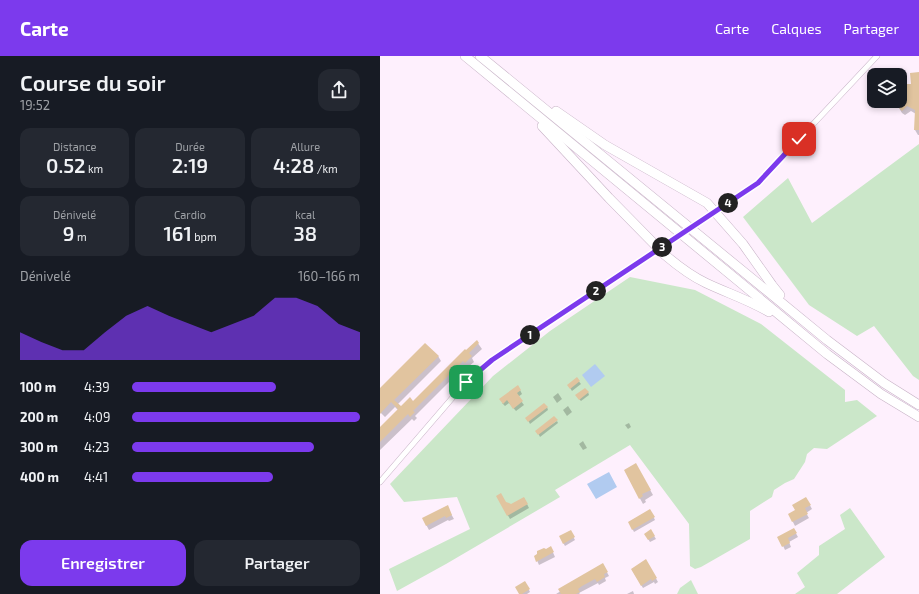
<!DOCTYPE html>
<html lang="fr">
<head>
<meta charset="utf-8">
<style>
	body { margin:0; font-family:"Exo 2",sans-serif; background:#242831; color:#f1f3f6; height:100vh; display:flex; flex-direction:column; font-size:15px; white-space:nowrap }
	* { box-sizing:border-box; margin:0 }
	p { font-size:13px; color:#9ea1a6 }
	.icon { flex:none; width:22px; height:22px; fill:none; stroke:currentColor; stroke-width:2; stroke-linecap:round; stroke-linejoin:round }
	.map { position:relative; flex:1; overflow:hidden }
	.drawer { display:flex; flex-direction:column; background:#171b24; width:380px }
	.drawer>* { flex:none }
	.buttons { position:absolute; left:487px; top:12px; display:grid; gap:8px }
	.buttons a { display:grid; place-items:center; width:40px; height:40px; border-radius:8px; background:#171b24; box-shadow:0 2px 6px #0003; font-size:20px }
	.pin { position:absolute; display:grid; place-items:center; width:34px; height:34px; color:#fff; margin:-17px; border-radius:8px; box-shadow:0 2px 6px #0006 }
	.km { position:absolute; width:20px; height:20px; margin:-10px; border-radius:50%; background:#222; color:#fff; font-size:11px; line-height:20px; text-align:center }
	.round { display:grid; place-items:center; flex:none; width:42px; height:42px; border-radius:12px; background:#242831 }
	.summary { display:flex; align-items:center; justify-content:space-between; height:68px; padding:0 20px }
	h1 { font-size:22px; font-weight:600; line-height:30px }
	.stats { display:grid; grid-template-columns:repeat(3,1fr); gap:6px; height:68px; padding:4px 20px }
	.stats div { display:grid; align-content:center; border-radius:10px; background:#242831; text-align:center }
	.stats b { font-size:20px; font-weight:600 }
	.stats small { font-size:11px; font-weight:400 }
	.stats p { font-size:11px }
	.chart { height:112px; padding:8px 20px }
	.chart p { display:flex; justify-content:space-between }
	.chart svg { width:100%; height:72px; margin-top:4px; fill:#7c3aed; opacity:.7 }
	.action { display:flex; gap:8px; margin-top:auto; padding:8px 20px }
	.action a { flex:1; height:46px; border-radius:12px; background:#7c3aed; color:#fff; font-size:16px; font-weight:600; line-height:46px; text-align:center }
	.action a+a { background:#242831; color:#f1f3f6 }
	ul { padding:0 20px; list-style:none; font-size:13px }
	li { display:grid; grid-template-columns:64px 48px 1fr; align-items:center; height:30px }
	li i { height:10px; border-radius:5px; background:#7c3aed }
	header { display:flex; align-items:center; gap:24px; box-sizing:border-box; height:56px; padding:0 20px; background:#7c3aed; color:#fff }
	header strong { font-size:19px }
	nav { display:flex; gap:22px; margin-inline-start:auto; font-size:14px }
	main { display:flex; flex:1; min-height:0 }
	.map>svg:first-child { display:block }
	.green { fill:#cbe7c9 }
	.water { fill:#b1cbf0 }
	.shadow { fill:#0003 }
	.building { fill:#e1c49f }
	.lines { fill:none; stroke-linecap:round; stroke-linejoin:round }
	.street-casing { stroke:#c7b2c6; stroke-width:6 }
	.highway-casing { stroke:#c7b2c6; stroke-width:10 }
	.street { stroke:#fff; stroke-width:5 }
	.highway { stroke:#fff; stroke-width:9 }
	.street-bridge-casing { stroke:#c7b2c6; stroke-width:6; stroke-linecap:butt }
	.street-bridge { stroke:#fff; stroke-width:5 }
	.route-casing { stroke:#fff; stroke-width:8 }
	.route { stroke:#7c3aed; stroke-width:5 }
</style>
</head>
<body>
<header>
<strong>Carte</strong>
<nav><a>Carte</a><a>Calques</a><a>Partager</a></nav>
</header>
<main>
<section class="drawer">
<div class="summary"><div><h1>Course du soir</h1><p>19:52</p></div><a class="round"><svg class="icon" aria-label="share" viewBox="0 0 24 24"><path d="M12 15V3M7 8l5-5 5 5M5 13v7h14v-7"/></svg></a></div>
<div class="stats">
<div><p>Distance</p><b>0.52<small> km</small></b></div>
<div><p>Durée</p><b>2:19</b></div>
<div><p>Allure</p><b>4:28<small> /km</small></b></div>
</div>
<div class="stats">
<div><p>Dénivelé</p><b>9<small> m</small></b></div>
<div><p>Cardio</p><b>161<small> bpm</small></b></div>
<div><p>kcal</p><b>38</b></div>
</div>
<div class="chart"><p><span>Dénivelé</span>160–166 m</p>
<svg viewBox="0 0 160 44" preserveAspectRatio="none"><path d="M0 44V27L10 33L20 38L30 38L40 27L50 17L60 11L70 17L80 22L90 27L100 22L110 17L120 6L130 6L140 11L150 22L160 27V44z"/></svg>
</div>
<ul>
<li><b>100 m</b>4:39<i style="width:63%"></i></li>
<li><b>200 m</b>4:09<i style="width:100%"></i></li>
<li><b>300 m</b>4:23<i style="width:80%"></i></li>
<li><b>400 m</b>4:41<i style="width:62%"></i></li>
</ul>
<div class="action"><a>Enregistrer</a><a>Partager</a></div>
</section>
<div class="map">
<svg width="539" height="538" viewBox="0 0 539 538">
	<rect width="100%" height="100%" fill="#fef0fd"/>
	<!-- green -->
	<g class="green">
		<polygon points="539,88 539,324 533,320 494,270 477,280 429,249 363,161 408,122 432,167"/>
		<polygon points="250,221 315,234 381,268 465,334 465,346 477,344 497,360 447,393 434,392 427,398 425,406 414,423 405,427 394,434 392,441 370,455 370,483 321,511 315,513 310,510 309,468 250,389 175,434 180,441 66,508 17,535 9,513 90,473 77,441 24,446 10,428 113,320 170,275"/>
		<polygon points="470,452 505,501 457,538 415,538 425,531 417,517 439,499 439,490 465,473 460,459"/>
		<polygon points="311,524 318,538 297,538 300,532"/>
	</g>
	<!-- water -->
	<g class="water">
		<polygon points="215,308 225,320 211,331 202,319"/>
		<polygon points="229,416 237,431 216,443 207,428"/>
	</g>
	<!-- shadow -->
	<g class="shadow">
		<polygon points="539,17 539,79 538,79 535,74 536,58 531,55 525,59 522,57 519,52 524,46 532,29"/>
		<polygon points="97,286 102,293 92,302 94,306 88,311 86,309 35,360 37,362 34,365 32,363 0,394 0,373 18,354 15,351 5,361 0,356 0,333 58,300 61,305 18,348 21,352 33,346"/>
		<polygon points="197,323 201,328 192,335 190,332"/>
		<polygon points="140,334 142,338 138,341 144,349 136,355 129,347 125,350 122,347"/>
		<polygon points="208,336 209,339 201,345 198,342"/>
		<polygon points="178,337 182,343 177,347 173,341"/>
		<polygon points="188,350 192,356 187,360 183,354"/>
		<polygon points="167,351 168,354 150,368 148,364"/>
		<polygon points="177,365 178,367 160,381 158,377"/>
		<polygon points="249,367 251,371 248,373 245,369"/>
		<polygon points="203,385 207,392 203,394 199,388"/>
		<polygon points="256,409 273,439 265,444 266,446 263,448 245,415"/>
		<polygon points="117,440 125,447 131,450 144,442 149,452 130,463"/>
		<polygon points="426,442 432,453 426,457 429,462 415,470 409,458 416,455"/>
		<polygon points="67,451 74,463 69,465 68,464 49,474 43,463"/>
		<polygon points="270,454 275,464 254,476 249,466"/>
		<polygon points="414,474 418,481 409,486 411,491 405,494 399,481"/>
		<polygon points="190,475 195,484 185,490 180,481"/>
		<polygon points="271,475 276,483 270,486 265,478"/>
		<polygon points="171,492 175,501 159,509 155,500 164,493 170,493"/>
		<polygon points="266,505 278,526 275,528 274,526 263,532 252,514"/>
		<polygon points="223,509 229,520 225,522 226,525 219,529 218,527 199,537 200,538 176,538"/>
		<polygon points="145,526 150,536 147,538 140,538"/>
		<polygon points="253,535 254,538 247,538"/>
	</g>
	<!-- building -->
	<g class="building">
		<polygon points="539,16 539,74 534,74 535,54 527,50 522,55 518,51 524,45 521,41 520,34 525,28 531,28 530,17"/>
		<polygon points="97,284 99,287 89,297 92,300 85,307 83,305 33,355 35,356 30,361 28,358 0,386 0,371 18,353 11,346 0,358 0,332 45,287 59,300 14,344 21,350 30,341 33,345 85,293 86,294"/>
		<polygon points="197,321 200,325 190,333 187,329"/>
		<polygon points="138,329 141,334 137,337 143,345 133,353 127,344 123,348 119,343"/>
		<polygon points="205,332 209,336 199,344 195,339"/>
		<polygon points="164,347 168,351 148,366 145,362"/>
		<polygon points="174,360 178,364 158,379 155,375"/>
		<polygon points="256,407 271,434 262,438 263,440 259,443 244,414"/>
		<polygon points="121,437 126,446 129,447 131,448 144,441 148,448 127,460 116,440"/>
		<polygon points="426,441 431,449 425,452 428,458 412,466 408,458 415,454 412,449"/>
		<polygon points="68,449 72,459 66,462 65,460 46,470 42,462"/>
		<polygon points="270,453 275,461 252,474 248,466"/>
		<polygon points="414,472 417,477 408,482 410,487 402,491 397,481"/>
		<polygon points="271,473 275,480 268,484 264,478"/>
		<polygon points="191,474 195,481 183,488 179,480"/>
		<polygon points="171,490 174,496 156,506 154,500 157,498 157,495 164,492 166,493"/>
		<polygon points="266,503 277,522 272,525 271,523 261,530 251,513"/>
		<polygon points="223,507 228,516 224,518 225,521 217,526 215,523 202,530 198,533 200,536 196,538 181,538 178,533"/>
		<polygon points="145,525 150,533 142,538 139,538 135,531"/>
	</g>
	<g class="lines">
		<defs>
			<g id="street">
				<polyline points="326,161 378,127 497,0"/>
				<polyline points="0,426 86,326 112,304 242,218 290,185"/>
			</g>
			<g id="highway">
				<polyline points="85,0 447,298 501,338 539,361"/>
				<polyline points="100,0 447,284 504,327 539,349"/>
				<polyline points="176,55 225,89 327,147 363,188 392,229 400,239"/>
				<path d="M162,70L229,142L285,199C298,210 311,220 326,227C347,237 369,244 389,256"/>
			</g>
		</defs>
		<!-- street casing -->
		<use href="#street" class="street-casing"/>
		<!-- highway casing -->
		<use href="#highway" class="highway-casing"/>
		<!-- street -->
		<use href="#street" class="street"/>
		<!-- highway -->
		<use href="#highway" class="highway"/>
		<defs>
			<polyline id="street-bridge" points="290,185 326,161"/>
		</defs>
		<!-- street-bridge casing -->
		<use href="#street-bridge" class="street-bridge-casing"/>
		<!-- street-bridge -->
		<use href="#street-bridge" class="street-bridge"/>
	</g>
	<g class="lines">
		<defs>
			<polyline id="route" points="86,326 112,304 378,127 419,83"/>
		</defs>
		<!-- route casing -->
		<use href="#route" class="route-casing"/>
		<!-- route -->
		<use href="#route" class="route"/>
	</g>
</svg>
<div class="buttons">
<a><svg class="icon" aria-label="layers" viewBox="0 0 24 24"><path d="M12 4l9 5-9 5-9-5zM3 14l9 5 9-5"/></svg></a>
</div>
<div class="pin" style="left:86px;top:326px;background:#1e9e55"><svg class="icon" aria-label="arrive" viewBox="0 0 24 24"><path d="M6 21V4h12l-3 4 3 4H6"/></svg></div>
<div class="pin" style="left:419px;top:83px;background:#d93025"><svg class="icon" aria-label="check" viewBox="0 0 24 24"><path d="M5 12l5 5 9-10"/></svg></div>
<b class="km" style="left:150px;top:279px">1</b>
<b class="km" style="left:216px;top:235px">2</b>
<b class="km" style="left:282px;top:191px">3</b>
<b class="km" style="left:348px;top:147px">4</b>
</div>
</main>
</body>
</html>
